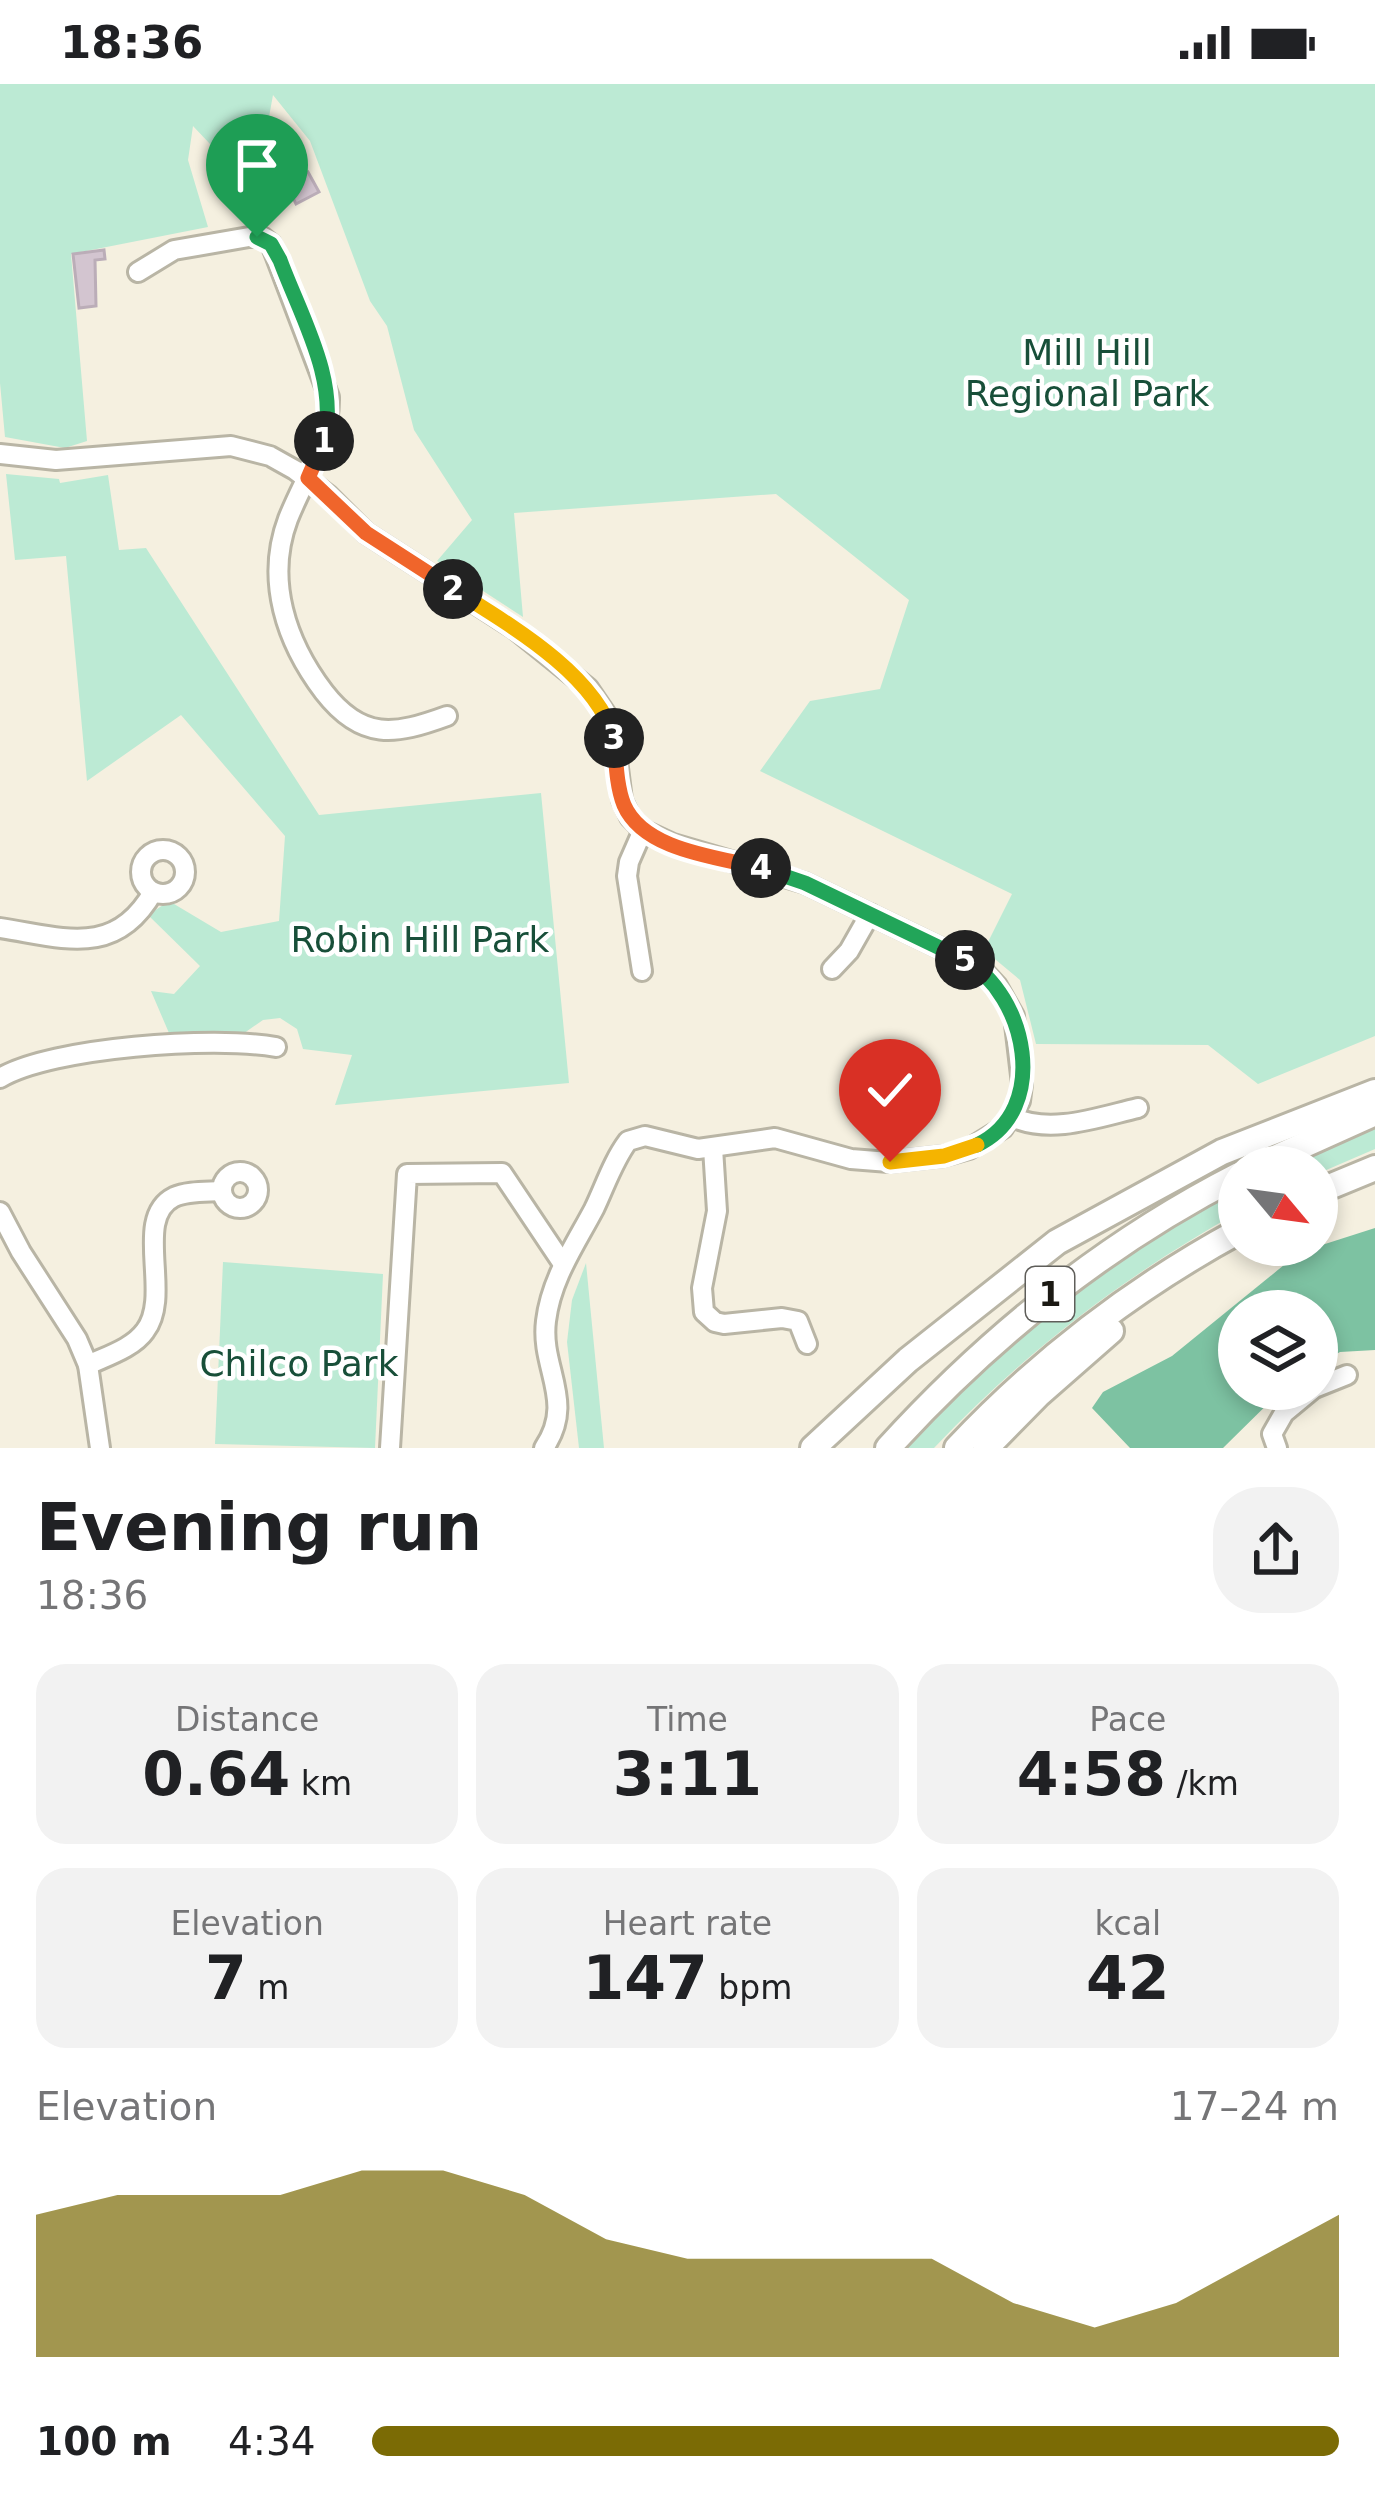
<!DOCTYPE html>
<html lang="en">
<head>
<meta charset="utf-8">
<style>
	body { margin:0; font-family:"DejaVu Sans",sans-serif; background:#f2f2f2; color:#202124; height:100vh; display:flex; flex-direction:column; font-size:45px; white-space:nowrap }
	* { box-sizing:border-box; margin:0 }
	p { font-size:39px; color:#757577 }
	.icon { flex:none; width:66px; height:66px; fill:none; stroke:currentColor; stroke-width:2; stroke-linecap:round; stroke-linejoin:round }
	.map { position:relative; height:1364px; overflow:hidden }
	.drawer { display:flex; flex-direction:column; background:#fff; flex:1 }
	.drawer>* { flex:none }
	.needle { width:78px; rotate:119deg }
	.buttons { position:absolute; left:1218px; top:1062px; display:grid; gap:24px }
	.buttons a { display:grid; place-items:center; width:120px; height:120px; border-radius:50%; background:#fff; box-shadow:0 6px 18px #0003; font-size:60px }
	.pin { position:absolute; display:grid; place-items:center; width:102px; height:102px; color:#fff; margin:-123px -51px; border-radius:50% 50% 50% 0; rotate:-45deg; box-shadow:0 0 12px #0007 }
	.pin .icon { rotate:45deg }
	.km { position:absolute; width:60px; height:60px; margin:-30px; border-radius:50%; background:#222; color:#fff; font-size:33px; line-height:60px; text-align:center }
	.round { display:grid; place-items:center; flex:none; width:126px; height:126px; border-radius:48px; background:#f2f2f2 }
	.head { display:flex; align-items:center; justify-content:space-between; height:204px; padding:0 36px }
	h1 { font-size:66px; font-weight:700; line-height:90px }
	.metrics { display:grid; grid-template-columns:repeat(3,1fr); gap:18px; height:204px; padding:12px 36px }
	.metrics div { display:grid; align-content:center; border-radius:30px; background:#f2f2f2; text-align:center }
	.metrics b { font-size:60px; font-weight:700 }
	.metrics small { font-size:33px; font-weight:400 }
	.metrics p { font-size:33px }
	.chart { height:336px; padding:24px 36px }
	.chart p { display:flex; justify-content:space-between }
	.chart svg { width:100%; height:216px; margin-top:12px; fill:#7b6b05; opacity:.7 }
	ul { padding:0 36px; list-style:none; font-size:39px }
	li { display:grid; grid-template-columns:192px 144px 1fr; align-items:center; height:90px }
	li i { height:30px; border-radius:15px; background:#7b6b05 }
	.status { display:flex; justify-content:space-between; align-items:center; height:84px; padding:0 60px; background:#fff; direction:ltr }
	.status svg { height:33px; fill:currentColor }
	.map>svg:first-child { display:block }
	.green { fill:#bcead4 }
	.forest { fill:#7dc2a2 }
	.building { fill:#d3c5d0; stroke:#bbadb8; stroke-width:3 }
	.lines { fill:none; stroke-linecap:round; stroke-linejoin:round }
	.minor-casing { stroke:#b9b5a5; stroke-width:24 }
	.highway-casing { stroke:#b9b5a5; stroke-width:30 }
	.minor { stroke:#fff; stroke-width:18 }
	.highway { stroke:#fff; stroke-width:24 }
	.split-1-casing { stroke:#fff; stroke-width:24 }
	.split-2-casing { stroke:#fff; stroke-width:24 }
	.split-3-casing { stroke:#fff; stroke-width:24 }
	.split-4-casing { stroke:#fff; stroke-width:24 }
	.split-5-casing { stroke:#fff; stroke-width:24 }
	.split-6-casing { stroke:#fff; stroke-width:24 }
	.split-7-casing { stroke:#fff; stroke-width:24 }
	.split-1 { stroke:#22a559; stroke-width:15 }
	.split-2 { stroke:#f0652b; stroke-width:15 }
	.split-3 { stroke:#f5b400; stroke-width:15 }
	.split-4 { stroke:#f0652b; stroke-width:15 }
	.split-5 { stroke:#22a559; stroke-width:15 }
	.split-6 { stroke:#22a559; stroke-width:15 }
	.split-7 { stroke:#f5b400; stroke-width:15 }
	.labels { text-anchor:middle; stroke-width:9; stroke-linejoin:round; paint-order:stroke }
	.shield { fill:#fff; stroke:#5f5e5a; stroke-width:3 }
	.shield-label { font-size:33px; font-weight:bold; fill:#1b1913 }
	.park-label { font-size:36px; fill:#184f39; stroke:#fff }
</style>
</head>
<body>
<div class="status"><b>18:36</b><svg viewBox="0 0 49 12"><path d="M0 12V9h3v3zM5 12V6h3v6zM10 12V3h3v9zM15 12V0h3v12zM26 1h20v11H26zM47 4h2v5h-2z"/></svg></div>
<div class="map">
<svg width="1375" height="1364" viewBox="0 0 1375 1364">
	<rect width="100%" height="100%" fill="#f5f0e0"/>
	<!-- green -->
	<g class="green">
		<polygon points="0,0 1375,0 1375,952 1258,1000 1208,961 1036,960 1020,896 984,866 1012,810 760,687 810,617 880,605 909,516 776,410 514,429 523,533 437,477 472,436 414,346 387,242 370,217 310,57 273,11 258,93 243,95 193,42 188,76 208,143 71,170 87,357 65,364 5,353 0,299"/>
		<polygon points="6,390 59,395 60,399 108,391 119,466 146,464 319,731 541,709 569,999 335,1021 352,971 303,965 297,945 280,934 263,936 240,952 172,956 151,907 174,910 200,882 148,831 169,817 221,848 279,837 285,752 181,631 87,697 66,472 15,476"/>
		<polygon points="1375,1043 1375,1065 1317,1090 1317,1083 1281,1083"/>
		<path d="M1239,1104V1128C1124,1192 1025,1268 934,1364H904C1004,1256 1110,1175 1239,1104Z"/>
		<polygon points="223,1178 383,1190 375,1364 215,1360"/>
		<polygon points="586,1179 604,1364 579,1364 567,1258 572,1216"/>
	</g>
	<!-- forest -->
	<polygon class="forest" points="1375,1144 1375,1266 1340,1268 1317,1281 1317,1227 1239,1227 1239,1305 1283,1305 1223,1364 1130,1364 1092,1324 1103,1308 1172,1272 1300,1168"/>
	<!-- building -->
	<g class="building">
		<polygon points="275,58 297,68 284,97 264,83"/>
		<polygon points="308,88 319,108 296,120 286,99"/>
		<polygon points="104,166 105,175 95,176 96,222 79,224 73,170"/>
	</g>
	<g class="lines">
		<defs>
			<g id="minor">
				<path d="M138,188L174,166L249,153H262L271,160L329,313C330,360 305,392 288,435C265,496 286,558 324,608C362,657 395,651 447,632"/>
				<path d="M0,370L56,376L231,362L270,372L295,386L328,411L366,449L515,545L588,604L607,632L614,652L622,716L630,733L643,746L673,760L805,799L961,874L985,889L997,902L1014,932L1022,1000L1020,1017L1003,1044L969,1065L944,1072L889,1078L851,1075L775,1054L698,1065L645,1052L628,1057C613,1077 605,1102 594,1125C575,1161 551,1195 546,1237C540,1285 576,1317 544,1364"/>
				<circle cx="163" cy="788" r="22"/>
				<path d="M0,844C61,853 115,875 153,808"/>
				<polyline points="832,885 849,867 870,830"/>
				<polyline points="642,887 627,792 629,778 643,746"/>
				<path d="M0,994C52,963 215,952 276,963"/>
				<path d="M1012,1033C1051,1051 1099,1033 1138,1024"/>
				<polyline points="713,1064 717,1127 702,1204 704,1228 715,1238 724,1240 782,1234 798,1237 807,1260"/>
				<circle cx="240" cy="1106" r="18"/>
				<polyline points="0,1128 21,1168 77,1255 88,1281 100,1364"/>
				<path d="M88,1281C107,1272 133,1264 145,1247C173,1211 132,1134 174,1113C187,1107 206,1108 221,1107"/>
				<polyline points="1317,1303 1347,1291"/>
				<polyline points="390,1364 407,1090 502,1089 563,1180"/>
				<polyline points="1277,1364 1272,1350 1284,1329 1313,1305"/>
			</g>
			<g id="highway">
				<polyline points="1255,1083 1375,1029"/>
				<polyline points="1317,1108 1375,1084"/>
				<polyline points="813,1364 908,1276 1057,1158 1222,1068 1375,1008"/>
				<path d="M888,1364C990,1252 1104,1160 1239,1091"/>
				<path d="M957,1364C1039,1277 1134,1204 1239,1147"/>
				<polyline points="986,1364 1038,1311 1111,1247"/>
			</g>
		</defs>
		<!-- minor casing -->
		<use href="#minor" class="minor-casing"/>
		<!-- highway casing -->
		<use href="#highway" class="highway-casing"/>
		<!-- minor -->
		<use href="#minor" class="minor"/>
		<!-- highway -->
		<use href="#highway" class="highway"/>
	</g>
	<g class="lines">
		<defs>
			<path id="split-1" d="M257,153L271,160L280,176C301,233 339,296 324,357"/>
			<polyline id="split-2" points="324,357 308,394 366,449 453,505"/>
			<path id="split-3" d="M453,505C508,540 595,589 614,654"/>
			<path id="split-4" d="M614,654C616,675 616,701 624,721C644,767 718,773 761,784"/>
			<polyline id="split-5" points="761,784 805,799 965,876"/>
			<path id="split-6" d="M965,876C1027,911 1051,1026 977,1061"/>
			<polyline id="split-7" points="890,1078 944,1072 977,1061"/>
		</defs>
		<!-- split-1 casing -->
		<use href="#split-1" class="split-1-casing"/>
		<!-- split-2 casing -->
		<use href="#split-2" class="split-2-casing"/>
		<!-- split-3 casing -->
		<use href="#split-3" class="split-3-casing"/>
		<!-- split-4 casing -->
		<use href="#split-4" class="split-4-casing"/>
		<!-- split-5 casing -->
		<use href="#split-5" class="split-5-casing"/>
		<!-- split-6 casing -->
		<use href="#split-6" class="split-6-casing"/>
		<!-- split-7 casing -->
		<use href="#split-7" class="split-7-casing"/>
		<!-- split-1 -->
		<use href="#split-1" class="split-1"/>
		<!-- split-2 -->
		<use href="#split-2" class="split-2"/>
		<!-- split-3 -->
		<use href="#split-3" class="split-3"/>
		<!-- split-4 -->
		<use href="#split-4" class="split-4"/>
		<!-- split-5 -->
		<use href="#split-5" class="split-5"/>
		<!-- split-6 -->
		<use href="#split-6" class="split-6"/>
		<!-- split-7 -->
		<use href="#split-7" class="split-7"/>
	</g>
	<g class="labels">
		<!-- shield labels -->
		<rect class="shield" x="1026" y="1183" width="48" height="54" rx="9"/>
		<g class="shield-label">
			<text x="1050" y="1222">1</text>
		</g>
		<!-- park labels -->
		<g class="park-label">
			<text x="1087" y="281">Mill Hill<tspan x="1087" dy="41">Regional Park</tspan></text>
			<text x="420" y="868">Robin Hill Park</text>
			<text x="299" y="1292">Chilco Park</text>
		</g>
	</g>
</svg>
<div class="buttons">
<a><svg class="needle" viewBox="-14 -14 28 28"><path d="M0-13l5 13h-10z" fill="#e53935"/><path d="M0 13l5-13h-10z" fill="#757577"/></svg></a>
<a><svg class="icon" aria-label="layers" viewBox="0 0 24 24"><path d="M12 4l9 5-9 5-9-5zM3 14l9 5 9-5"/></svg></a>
</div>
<div class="pin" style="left:257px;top:153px;background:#1e9e55"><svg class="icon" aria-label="arrive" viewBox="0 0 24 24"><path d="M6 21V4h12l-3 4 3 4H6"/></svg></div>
<div class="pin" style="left:890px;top:1078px;background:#d93025"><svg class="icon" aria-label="check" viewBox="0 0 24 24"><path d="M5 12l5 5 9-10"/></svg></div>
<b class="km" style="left:324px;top:357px">1</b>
<b class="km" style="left:453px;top:505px">2</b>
<b class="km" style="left:614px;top:654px">3</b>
<b class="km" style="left:761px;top:784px">4</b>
<b class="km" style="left:965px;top:876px">5</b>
</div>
<section class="drawer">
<div class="head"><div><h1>Evening run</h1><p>18:36</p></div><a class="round"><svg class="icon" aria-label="share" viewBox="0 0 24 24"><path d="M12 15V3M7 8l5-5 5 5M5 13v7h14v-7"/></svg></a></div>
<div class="metrics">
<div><p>Distance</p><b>0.64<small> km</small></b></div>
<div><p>Time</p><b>3:11</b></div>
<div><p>Pace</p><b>4:58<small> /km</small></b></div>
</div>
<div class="metrics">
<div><p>Elevation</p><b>7<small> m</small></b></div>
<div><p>Heart rate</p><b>147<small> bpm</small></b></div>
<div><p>kcal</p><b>42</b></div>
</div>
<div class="chart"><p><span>Elevation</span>17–24 m</p>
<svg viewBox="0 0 160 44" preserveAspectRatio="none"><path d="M0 44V15L10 11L20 11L30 11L40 6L50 6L60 11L70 20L80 24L90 24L100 24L110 24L120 33L130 38L140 33L150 24L160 15V44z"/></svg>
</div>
<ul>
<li><b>100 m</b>4:34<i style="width:100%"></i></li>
</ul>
</section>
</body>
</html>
